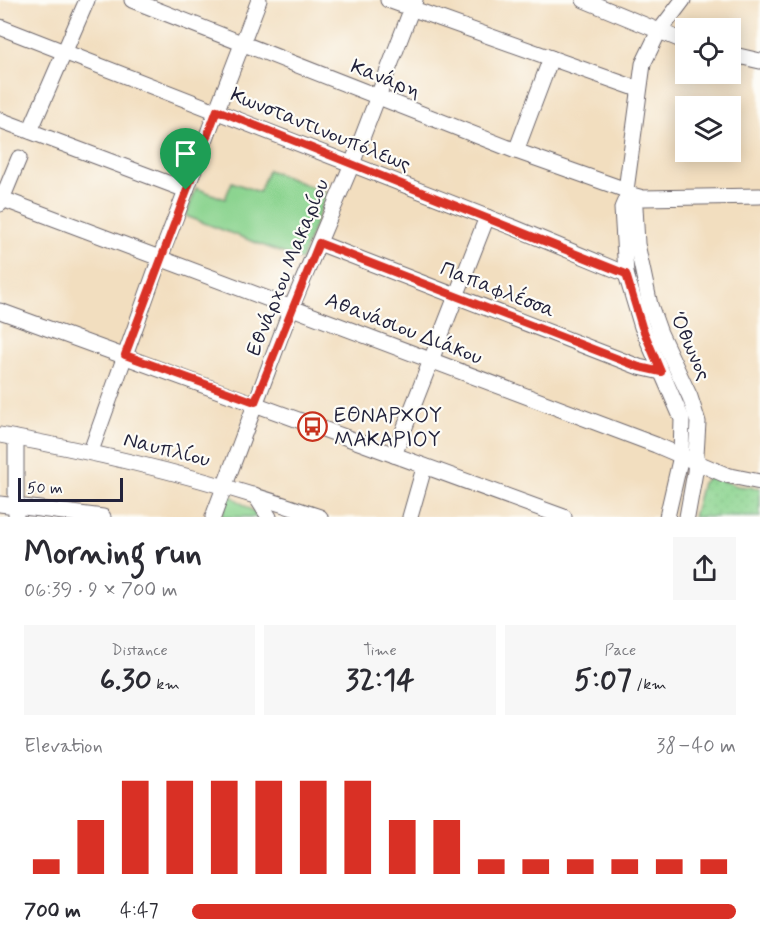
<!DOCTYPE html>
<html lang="en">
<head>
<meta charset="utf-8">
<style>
	body { margin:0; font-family:Mynerve,sans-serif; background:#f7f7f7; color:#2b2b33; height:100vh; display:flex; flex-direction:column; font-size:22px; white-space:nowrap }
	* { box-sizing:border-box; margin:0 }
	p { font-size:20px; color:#7c7c81 }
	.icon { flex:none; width:33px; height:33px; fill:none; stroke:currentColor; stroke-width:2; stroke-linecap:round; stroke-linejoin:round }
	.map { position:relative; height:517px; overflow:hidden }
	.panel { display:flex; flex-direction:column; background:#fff; flex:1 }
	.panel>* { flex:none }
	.buttons { position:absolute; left:675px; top:18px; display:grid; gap:12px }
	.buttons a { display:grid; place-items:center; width:66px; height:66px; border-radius:0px; background:#fff; box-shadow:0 3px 15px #0003; font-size:30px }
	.scale { position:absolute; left:18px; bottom:15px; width:105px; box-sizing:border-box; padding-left:6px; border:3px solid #22223b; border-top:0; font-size:16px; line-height:21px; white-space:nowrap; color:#22223b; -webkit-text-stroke:4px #fdfcf7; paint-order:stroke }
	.pin { position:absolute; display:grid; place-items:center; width:51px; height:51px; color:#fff; margin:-62px -26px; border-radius:50% 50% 50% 0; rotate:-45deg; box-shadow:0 0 6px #0007 }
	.pin .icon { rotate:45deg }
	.round { display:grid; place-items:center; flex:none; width:63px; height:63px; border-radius:0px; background:#f7f7f7 }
	.headline { display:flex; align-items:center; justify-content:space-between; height:102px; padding:0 24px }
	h1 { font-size:33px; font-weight:700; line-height:45px }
	.metrics { display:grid; grid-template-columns:repeat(3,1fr); gap:9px; height:102px; padding:6px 24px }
	.metrics div { display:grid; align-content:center; border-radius:0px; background:#f7f7f7; text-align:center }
	.metrics b { font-size:30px; font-weight:700 }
	.metrics small { font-size:16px; font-weight:400 }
	.metrics p { font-size:16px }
	.chart { height:168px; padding:12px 24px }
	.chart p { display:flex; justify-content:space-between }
	.chart svg { width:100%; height:108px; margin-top:6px; stroke:#d93025; stroke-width:6 }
	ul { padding:0 24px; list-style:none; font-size:20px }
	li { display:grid; grid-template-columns:96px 72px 1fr; align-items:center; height:45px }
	li i { height:15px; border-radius:8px; background:#d93025 }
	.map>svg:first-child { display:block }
	.grass { fill:url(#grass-dots); stroke:#577b66; stroke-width:1.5 }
	.park { fill:#8cd490; stroke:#577b66; stroke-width:1.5 }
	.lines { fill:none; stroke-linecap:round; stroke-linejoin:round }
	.minor-casing { stroke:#6b6469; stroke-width:17 }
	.minor { stroke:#fff; stroke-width:15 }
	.route-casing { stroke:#fff; stroke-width:12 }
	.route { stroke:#d93025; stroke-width:8 }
	.labels { text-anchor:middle; stroke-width:4.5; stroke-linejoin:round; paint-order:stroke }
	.street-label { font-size:21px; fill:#22223b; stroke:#fdfcf7 }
	.poi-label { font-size:21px; fill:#22223b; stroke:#fdfcf7; text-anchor:start }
</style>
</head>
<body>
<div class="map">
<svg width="760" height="517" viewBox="0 0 760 517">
	<defs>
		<pattern id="grass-dots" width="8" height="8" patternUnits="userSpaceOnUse" patternTransform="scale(1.5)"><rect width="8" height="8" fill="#8cd490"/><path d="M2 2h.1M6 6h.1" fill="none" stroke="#78b67d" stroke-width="1.8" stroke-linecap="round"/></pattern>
	</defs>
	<rect width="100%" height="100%" fill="#fdfcf7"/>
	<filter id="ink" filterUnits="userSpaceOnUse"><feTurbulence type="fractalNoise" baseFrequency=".0167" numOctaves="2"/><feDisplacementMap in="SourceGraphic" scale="12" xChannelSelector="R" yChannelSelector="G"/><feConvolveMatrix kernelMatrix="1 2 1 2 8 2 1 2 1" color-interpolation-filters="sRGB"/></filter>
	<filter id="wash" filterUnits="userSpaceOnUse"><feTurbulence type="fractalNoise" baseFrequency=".008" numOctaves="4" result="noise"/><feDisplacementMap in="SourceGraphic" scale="24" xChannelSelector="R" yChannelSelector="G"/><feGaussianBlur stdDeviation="1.35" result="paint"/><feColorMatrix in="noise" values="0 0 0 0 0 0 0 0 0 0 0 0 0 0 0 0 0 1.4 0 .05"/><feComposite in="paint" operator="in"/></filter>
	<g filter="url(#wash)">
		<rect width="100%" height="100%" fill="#f2debf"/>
		<!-- grass -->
		<polygon class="grass" points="711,476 737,486 760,488 760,517 693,517 702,483"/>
		<!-- park -->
		<g class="park">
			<polygon points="268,170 327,193 301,260 186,216 196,188 225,199 232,182 259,192"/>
			<polygon points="230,495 261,517 222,517 226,498"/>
		</g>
	</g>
	<g filter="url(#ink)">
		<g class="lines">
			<defs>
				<g id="minor">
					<polyline points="132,0 516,151 626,190"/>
					<polyline points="388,0 638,89"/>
					<polyline points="584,0 686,42"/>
					<polyline points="683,0 658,33 643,64 626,190 635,207 637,244 650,305 660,333 690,397 698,422 695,472 687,517"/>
					<polyline points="0,27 515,228 626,274"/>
					<polyline points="730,54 760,61"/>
					<polyline points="0,120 186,190"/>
					<polyline points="30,131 87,0"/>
					<polyline points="516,151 551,58"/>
					<polyline points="628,194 622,208 626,274 642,327 682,419 681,456 667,517"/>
					<polyline points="628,194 643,198 760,196"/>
					<polyline points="0,198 656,445 726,475 760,482"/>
					<polyline points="0,204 19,158"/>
					<polyline points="319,243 639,367 661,372"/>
					<polyline points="0,311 564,517"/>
					<path d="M0,435C109,454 215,481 320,517"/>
					<polyline points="16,438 16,517"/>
					<polyline points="91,451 160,258 259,0"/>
					<polyline points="394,455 487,217"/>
					<polyline points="255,495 269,517"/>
					<polyline points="0,504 103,517"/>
					<polyline points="213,517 292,306 352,164 415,0"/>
					<polyline points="410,517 424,468"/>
				</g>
			</defs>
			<!-- minor casing -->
			<use href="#minor" class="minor-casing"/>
			<!-- minor -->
			<use href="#minor" class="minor"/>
		</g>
	</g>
	<g class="lines" filter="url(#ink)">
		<defs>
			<polygon id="route" points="217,110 626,274 642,327 661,372 639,367 319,243 255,402 125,355"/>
		</defs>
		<!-- route casing -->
		<use href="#route" class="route-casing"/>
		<!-- route -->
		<use href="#route" class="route"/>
	</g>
	<!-- icons -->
	<defs>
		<symbol id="bus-ring" viewBox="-11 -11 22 22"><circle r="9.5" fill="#fdfcf7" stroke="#c8321e" stroke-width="1.5"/><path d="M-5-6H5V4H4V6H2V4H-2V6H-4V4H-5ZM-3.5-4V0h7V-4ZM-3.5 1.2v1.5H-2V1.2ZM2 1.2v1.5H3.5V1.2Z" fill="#c8321e"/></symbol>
	</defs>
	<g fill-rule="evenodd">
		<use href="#bus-ring" x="296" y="410" width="33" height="33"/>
	</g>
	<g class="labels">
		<!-- street labels -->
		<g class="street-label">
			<text transform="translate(386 78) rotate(21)" y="7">Κανάρη</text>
			<text transform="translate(321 129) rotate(22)" y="7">Κωνσταντινουπόλεως</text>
			<text transform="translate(287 267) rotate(-68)" y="7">Εθνάρχου Μακαρίου</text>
			<text transform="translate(498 289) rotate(21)" y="7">Παπαφλέσσα</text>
			<text transform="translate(404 328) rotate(21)" y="7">Αθανάσιου Διάκου</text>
			<text transform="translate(691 346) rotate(66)" y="7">Όθωνος</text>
			<text transform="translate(167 449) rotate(14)" y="7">Ναυπλίου</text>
		</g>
		<!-- poi labels -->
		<g class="poi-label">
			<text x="334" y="422">ΕΘΝΑΡΧΟΥ<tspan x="334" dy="24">ΜΑΚΑΡΙΟΥ</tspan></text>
		</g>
	</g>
</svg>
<div class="buttons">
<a><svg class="icon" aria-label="locate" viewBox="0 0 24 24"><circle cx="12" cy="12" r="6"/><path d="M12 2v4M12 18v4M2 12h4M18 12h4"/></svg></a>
<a><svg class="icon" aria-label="layers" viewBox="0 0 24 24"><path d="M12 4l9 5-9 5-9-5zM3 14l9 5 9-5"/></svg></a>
</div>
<div class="scale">50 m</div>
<div class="pin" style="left:186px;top:190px;background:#1e9e55"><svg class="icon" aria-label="arrive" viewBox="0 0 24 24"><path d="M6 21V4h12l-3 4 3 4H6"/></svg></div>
</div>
<section class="panel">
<div class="headline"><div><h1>Morning run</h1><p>06:39 · 9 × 700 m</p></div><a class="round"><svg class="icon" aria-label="share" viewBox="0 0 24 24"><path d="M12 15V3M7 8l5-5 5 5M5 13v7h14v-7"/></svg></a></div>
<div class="metrics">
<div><p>Distance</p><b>6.30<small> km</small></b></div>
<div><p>Time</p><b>32:14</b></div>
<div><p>Pace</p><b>5:07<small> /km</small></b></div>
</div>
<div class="chart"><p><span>Elevation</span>38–40 m</p>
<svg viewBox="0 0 160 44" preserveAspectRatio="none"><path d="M5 44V38M15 44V22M25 44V6M35 44V6M45 44V6M55 44V6M65 44V6M75 44V6M85 44V22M95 44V22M105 44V38M115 44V38M125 44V38M135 44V38M145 44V38M155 44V38"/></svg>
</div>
<ul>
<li><b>700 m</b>4:47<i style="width:100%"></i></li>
</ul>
</section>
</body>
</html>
